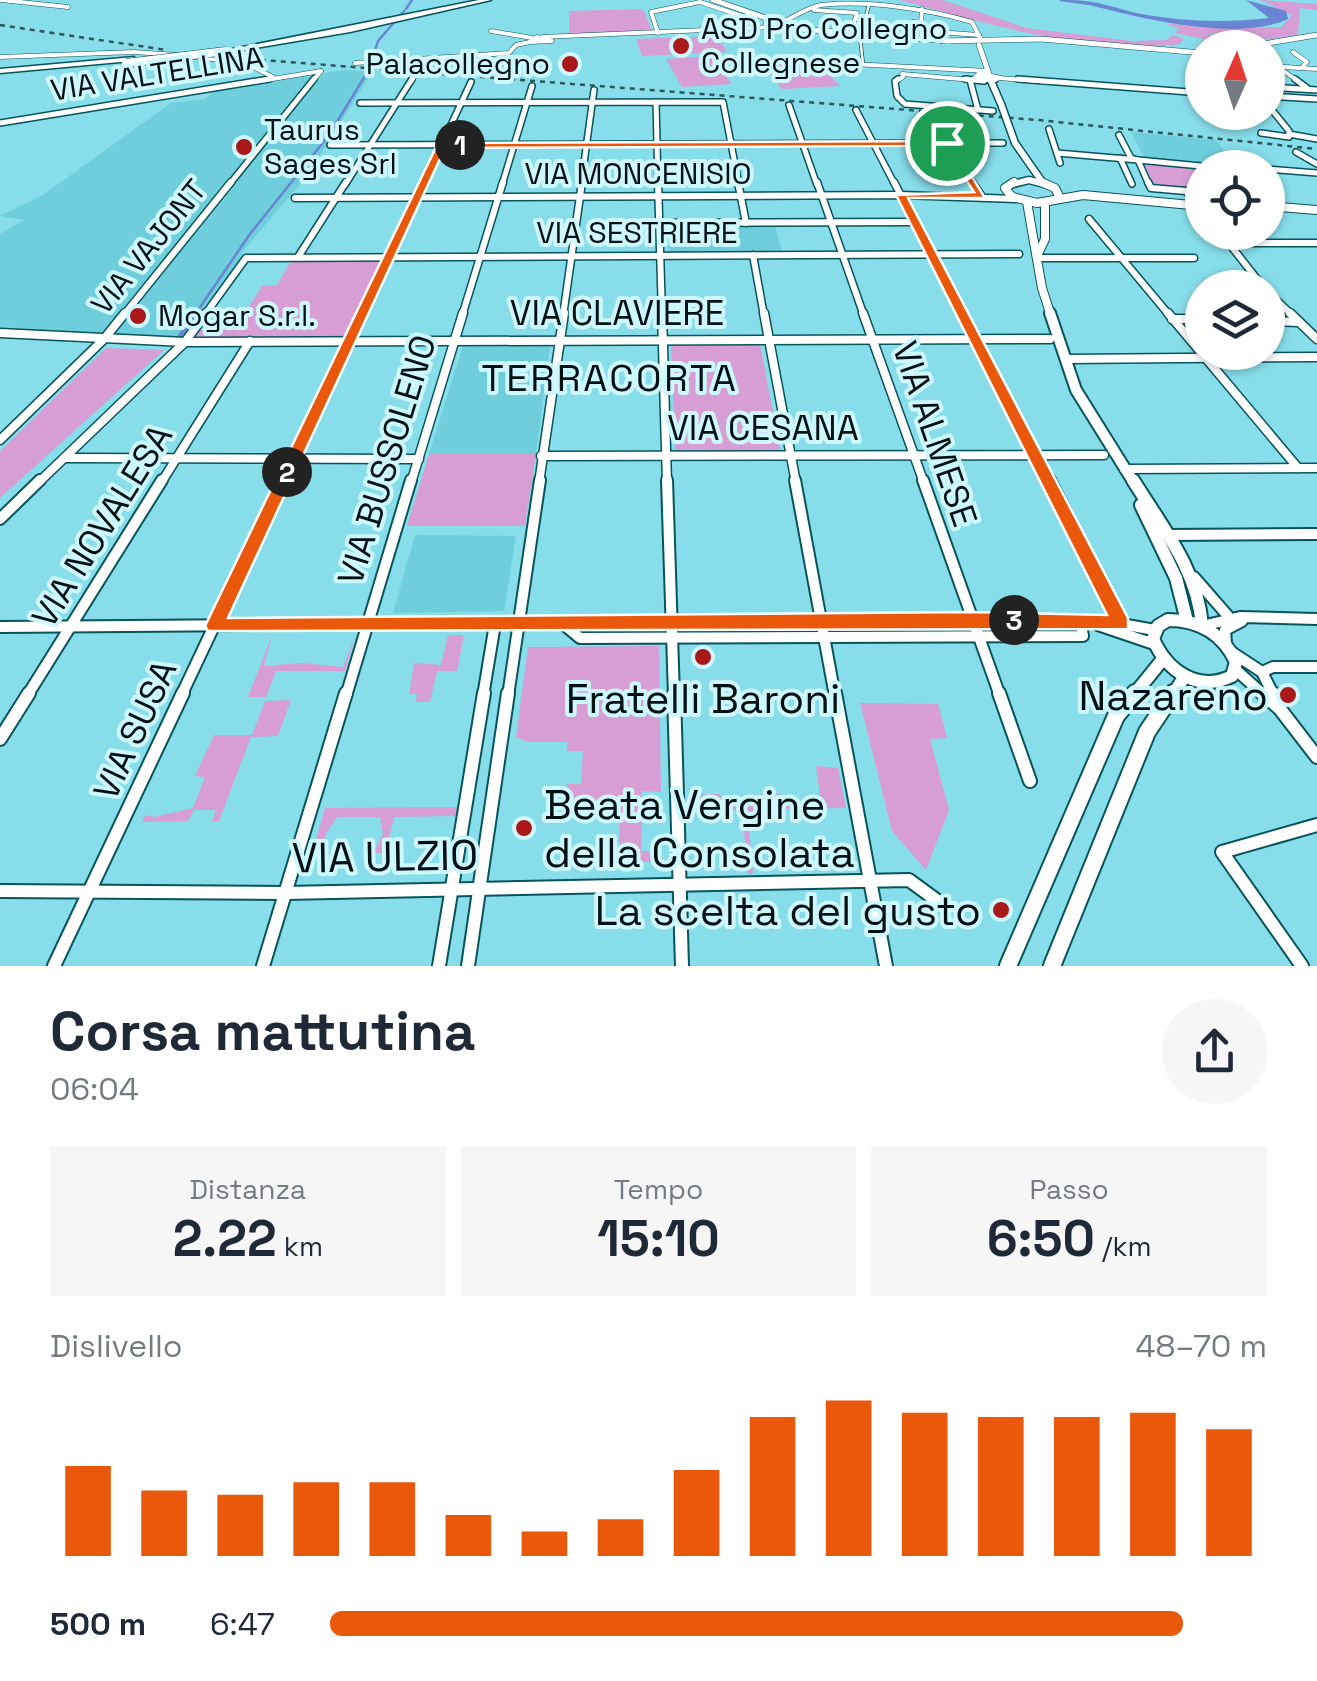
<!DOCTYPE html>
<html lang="it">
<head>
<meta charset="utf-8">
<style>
	body { margin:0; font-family:"Space Grotesk",sans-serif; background:#f6f6f7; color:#1f2937; height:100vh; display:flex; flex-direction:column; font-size:38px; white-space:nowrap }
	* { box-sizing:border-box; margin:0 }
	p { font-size:32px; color:#747a83 }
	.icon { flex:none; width:55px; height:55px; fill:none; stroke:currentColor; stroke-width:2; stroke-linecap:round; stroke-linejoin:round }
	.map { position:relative; height:966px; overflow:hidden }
	.details { display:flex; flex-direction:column; background:#fff; flex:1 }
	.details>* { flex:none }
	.needle { width:65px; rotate:3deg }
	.controls { position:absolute; left:1185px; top:30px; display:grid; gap:20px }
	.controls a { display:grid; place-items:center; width:100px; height:100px; border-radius:50%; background:#fff; box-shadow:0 2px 8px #0004; font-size:50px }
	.pin { position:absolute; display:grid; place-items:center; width:85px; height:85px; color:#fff; margin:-42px; border:5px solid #fff; border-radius:50%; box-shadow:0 2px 10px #0007 }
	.km { position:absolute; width:50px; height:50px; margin:-25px; border-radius:50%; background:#222; color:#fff; font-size:28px; line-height:50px; text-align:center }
	.round { display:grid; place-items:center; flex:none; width:105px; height:105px; border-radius:52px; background:#f6f6f7 }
	.summary { display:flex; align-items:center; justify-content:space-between; height:170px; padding:0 50px }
	h1 { font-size:55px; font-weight:700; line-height:75px }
	.metrics { display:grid; grid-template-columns:repeat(3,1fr); gap:15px; height:170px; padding:10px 50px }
	.metrics div { display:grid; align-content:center; border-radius:0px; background:#f6f6f7; text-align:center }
	.metrics b { font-size:50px; font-weight:700 }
	.metrics small { font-size:28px; font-weight:400 }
	.metrics p { font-size:28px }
	.chart { height:280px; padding:20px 50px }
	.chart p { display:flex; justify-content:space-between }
	.chart svg { width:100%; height:180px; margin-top:10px; stroke:#ea580c; stroke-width:6 }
	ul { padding:0 50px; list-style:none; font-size:32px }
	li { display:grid; grid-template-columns:160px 120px 1fr; align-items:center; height:75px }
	li i { height:25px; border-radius:12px; background:#ea580c }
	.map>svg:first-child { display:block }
	.built { fill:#6ecedc }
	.green { fill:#d69ed5 }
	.water { fill:#6886d3 }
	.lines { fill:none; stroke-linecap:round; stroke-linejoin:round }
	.stream-far1 { stroke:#6886d3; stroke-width:2.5 }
	.stream { stroke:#6886d3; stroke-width:4 }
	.pedestrian-casing { stroke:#06545d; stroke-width:4 }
	.minor-far5-casing { stroke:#06545d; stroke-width:5 }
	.minor-far4-casing { stroke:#06545d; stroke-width:8 }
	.minor-far3-casing { stroke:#06545d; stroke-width:9 }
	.minor-far2-casing { stroke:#06545d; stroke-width:11 }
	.minor-far1-casing { stroke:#06545d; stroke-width:14 }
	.minor-casing { stroke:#06545d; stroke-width:16 }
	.tertiary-far5-casing { stroke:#06545d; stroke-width:6 }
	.tertiary-far4-casing { stroke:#06545d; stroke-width:9 }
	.tertiary-far3-casing { stroke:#06545d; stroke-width:10 }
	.tertiary-far2-casing { stroke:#06545d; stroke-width:14 }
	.tertiary-far1-casing { stroke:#06545d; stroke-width:16 }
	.tertiary-casing { stroke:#06545d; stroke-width:20 }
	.motorway-casing { stroke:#06545d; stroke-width:3 }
	.pedestrian { stroke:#fff; stroke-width:2.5 }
	.minor-far5 { stroke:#fff; stroke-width:4 }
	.minor-far4 { stroke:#fff; stroke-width:5 }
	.minor-far3 { stroke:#fff; stroke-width:6 }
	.minor-far2 { stroke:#fff; stroke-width:8 }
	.minor-far1 { stroke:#fff; stroke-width:10 }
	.minor { stroke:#fff; stroke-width:12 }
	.tertiary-far5 { stroke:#fff; stroke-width:5 }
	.tertiary-far4 { stroke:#fff; stroke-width:6 }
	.tertiary-far3 { stroke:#fff; stroke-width:8 }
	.tertiary-far2 { stroke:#fff; stroke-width:10 }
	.tertiary-far1 { stroke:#fff; stroke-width:12 }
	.tertiary { stroke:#fff; stroke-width:16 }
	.motorway { fill:#fff; fill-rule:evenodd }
	.rail { stroke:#2d555b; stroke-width:2.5; stroke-dasharray:5 5; stroke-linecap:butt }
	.tertiary-bridge-casing { stroke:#06545d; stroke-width:9; stroke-linecap:butt }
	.motorway-bridge-casing { stroke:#06545d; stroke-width:9; stroke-linecap:butt }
	.tertiary-bridge { stroke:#fff; stroke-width:6 }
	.motorway-bridge { stroke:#fff; stroke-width:8 }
	.route { fill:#ea580c; stroke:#fff; stroke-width:2.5; fill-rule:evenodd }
	.poi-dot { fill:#ab181a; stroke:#cef7fd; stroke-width:4 }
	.labels { text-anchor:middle; stroke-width:8; stroke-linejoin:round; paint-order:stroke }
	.far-poi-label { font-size:30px; fill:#001114; stroke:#cef7fd; text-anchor:start }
	.far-street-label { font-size:30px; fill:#001114; stroke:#cef7fd }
	.street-label { font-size:35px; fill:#001114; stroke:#cef7fd }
	.neighbourhood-label { font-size:38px; letter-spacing:2.5px; fill:#001114; stroke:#cef7fd }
	.near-poi-label { font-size:42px; fill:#001114; stroke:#cef7fd; text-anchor:end }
	.near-street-label { font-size:42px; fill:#001114; stroke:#cef7fd }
</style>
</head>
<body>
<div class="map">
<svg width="1317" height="966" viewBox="0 0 1317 966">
	<rect width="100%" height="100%" fill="#87ddea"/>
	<!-- built -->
	<g class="built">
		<polygon points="346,70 372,72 307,176 242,252 240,265 187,341 0,332 0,234 24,220 0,216 43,195 171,103 205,99 219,87"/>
		<polygon points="1131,132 1216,140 1231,161 1222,162 1224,166 1145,159"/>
		<polygon points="668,226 775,226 782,251 669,252"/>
		<polygon points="463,346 550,346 536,454 429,454"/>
		<polygon points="415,535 516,536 504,611 393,613"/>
	</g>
	<!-- green -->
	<g class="green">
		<path d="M899,0H943L1026,28L1132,41L1167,40L1172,35L1183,38L1181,44C1084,55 991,24 899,0Z"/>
		<polygon points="1260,0 1317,4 1317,10 1300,8 1298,35 1270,39 1199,33 1242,39 1209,40 1175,33 1179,28 1163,23 1210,28 1281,27 1292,15"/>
		<polygon points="643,9 652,31 569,34 569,11"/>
		<polygon points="717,36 727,52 642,56 636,39"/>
		<polygon points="712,56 732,84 682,87 666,59"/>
		<polygon points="813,58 840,86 782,89 759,61"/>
		<polygon points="1143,162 1206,167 1202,168 1202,189 1154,185"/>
		<polygon points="292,259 384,259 346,336 195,338 200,330 235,329 262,286 277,285"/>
		<polygon points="760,343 780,450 675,450 671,344"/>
		<polygon points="106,348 164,350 0,498 0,451"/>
		<polygon points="429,454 536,454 525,526 407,526"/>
		<polygon points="272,635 264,666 302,663 343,667 355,637 345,671 276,671 266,697 248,697"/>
		<polygon points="448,635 464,635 457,671 437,671 430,702 416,702 417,694 409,694 414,663 441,665"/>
		<polygon points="659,646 661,792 642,791 641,851 661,852 660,862 619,862 620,807 565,807 567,784 581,784 583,751 567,751 567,742 528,742 516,737 528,647"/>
		<polygon points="291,700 278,736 251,737 219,821 212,821 216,810 194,810 188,821 142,822 145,815 154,817 193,808 205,777 195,776 214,735 252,735 265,701"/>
		<polygon points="860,703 938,704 947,738 930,739 949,810 926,870 892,831"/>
		<polygon points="816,766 838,768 846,808 759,809 761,829 749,829 753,874 748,874 742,810 693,811 693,795 720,794 722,807 753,806 752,795 780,794 782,803 821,802"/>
		<polygon points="457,807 456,816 394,817 387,848 392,853 373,853 383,834 380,817 337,817 325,835 326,853 312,853 325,808"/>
	</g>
	<!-- water -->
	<path class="water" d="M1071,0C1096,0 1117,9 1141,14C1184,22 1226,23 1269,18L1246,0L1286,11L1288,19C1234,44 1127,15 1071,0Z"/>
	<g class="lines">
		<!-- stream-far1 -->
		<g class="stream-far1">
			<polyline points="1061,0 1090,4"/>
			<polyline points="406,9 412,0"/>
			<polyline points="371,64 378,41 404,11"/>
			<polyline points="194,316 250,234 329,135 368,71"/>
		</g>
		<!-- stream -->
		<polyline class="stream" points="179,337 196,313"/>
		<defs>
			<polyline id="pedestrian" points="863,64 860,37 869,5"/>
			<g id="minor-far5">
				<polyline points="1,0 68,7"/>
				<polyline points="814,10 857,13 853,26"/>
				<path d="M785,21C796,15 809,7 821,5C869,0 927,9 972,22L981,40"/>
				<polyline points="913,22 921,23 922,9"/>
				<polyline points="491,31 532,38"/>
				<polyline points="924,31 979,35"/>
				<polyline points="658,33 651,12 700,2 751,19"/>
				<polygon points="537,37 552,41 530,42"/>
				<polyline points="542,37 775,27"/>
				<polyline points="1293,52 1307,62 1303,66"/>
				<polyline points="0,57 134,52 177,55"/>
				<polyline points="192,57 243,62 273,77"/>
				<polyline points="355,63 509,53 516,45 530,42"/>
				<polyline points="852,64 988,71"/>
				<polyline points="1268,66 1317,69"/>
				<polyline points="1281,69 1299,82"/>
				<polyline points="902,74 984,81"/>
				<polyline points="999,78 1052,82"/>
				<polyline points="254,82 321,71"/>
				<polyline points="312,82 321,71"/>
				<polyline points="411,82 414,77"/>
				<polyline points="895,82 903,77"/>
			</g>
			<g id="minor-far4">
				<polyline points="898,79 895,81 897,96 905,104 993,111"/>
				<polyline points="965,79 984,81"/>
				<polyline points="1018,79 1202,93"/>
				<polyline points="1295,79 1307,88"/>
				<polyline points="970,80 978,110"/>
				<polyline points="1268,87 1317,90"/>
				<polyline points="1268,96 1317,99"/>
				<polyline points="656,102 658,185"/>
				<polyline points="360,103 723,102 739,185"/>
				<polyline points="789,105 817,185"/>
				<polyline points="856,110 895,185"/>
				<polyline points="926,115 974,185"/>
				<polyline points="0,123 269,79"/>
				<polyline points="1049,129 1060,163"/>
				<polyline points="1261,133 1289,137 1289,131 1268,105"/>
				<polyline points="1289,134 1317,139"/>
				<polyline points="1119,135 1131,158 1137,160"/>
				<polyline points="330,145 1003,143"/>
				<polyline points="1296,152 1317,164"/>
				<polyline points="1057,153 1138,160"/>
				<polyline points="1120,158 1132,184"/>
				<polyline points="1268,180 1275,181 1268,169 1317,173"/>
				<polyline points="229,185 314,79"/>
				<polyline points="345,185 412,79"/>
				<polyline points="423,185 471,82"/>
				<polyline points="502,185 532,86"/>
				<polyline points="581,185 594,90"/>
				<polyline points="1149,185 1138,160 1201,166"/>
			</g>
			<g id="minor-far3">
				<polyline points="658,182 662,316"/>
				<polyline points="738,182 746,223"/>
				<polyline points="817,182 864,316"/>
				<polyline points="894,182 964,316"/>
				<polyline points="972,182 981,195"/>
				<polyline points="1148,182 1151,188 1186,191 1202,211"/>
				<polyline points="1186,191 1202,193"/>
				<polyline points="1268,195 1271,199"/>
				<polyline points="295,198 901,195 1016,199"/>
				<polyline points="1089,219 1170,316"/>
				<polyline points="660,223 916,222"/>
				<polyline points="1220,232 1264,288"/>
				<polyline points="1229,243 1317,243"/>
				<polyline points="753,255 764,316"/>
				<polyline points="298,257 346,182"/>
				<polyline points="1037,258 1194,258"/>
				<polyline points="1268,292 1293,316"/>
				<polyline points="123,316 231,182"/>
				<polyline points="204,316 246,258 1019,254"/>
				<polyline points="361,316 424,182"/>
				<polyline points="462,316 503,182"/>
				<polyline points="563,316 582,182"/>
			</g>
			<g id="minor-far2">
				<polyline points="662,313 667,483"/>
				<polyline points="764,313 796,483"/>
				<polyline points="863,313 924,483"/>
				<polyline points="963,313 1051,483"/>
				<polyline points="1168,313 1298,468"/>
				<polyline points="1290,313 1317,339"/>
				<polyline points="1172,319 1202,319"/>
				<polyline points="1268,321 1299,322"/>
				<polyline points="0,333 185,342 1050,339"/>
				<polyline points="1066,359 1317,357"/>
				<polyline points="0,440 104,339 125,313"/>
				<polyline points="541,456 1104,455"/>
				<polyline points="65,458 419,459"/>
				<polyline points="1124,469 1317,468"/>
				<polyline points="38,483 185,342 206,313"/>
				<polyline points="161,483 250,341"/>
				<polyline points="282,483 362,313"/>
				<polyline points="411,483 463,313"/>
				<polyline points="539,483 564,313"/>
			</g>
			<g id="minor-far1">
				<polyline points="667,480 674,696"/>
				<polyline points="795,480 835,696"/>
				<polyline points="923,480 1000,696"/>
				<polyline points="1050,480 1121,623"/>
				<polyline points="0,519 40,480"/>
				<polyline points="1168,535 1317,534"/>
				<polyline points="1194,577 1228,616"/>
				<polyline points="562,623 580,638 1083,636 1080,620"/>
				<polyline points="1098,625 1154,644"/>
				<polyline points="1202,626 1240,617 1317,619"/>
				<polyline points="0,627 971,619 1104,621 1155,630"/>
				<polyline points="1226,643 1225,630 1242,621"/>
				<polyline points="1233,653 1262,672 1274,696"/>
				<polyline points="1236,670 1265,696"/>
				<polyline points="1262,672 1273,667 1317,667"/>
				<polyline points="27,696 162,480"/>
				<polyline points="181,696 283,480"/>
				<polyline points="346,696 411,480"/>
				<polyline points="483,696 495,624"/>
				<polyline points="508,696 540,480"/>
			</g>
			<g id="minor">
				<polyline points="674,693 682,966"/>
				<polyline points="835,693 886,966"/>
				<polyline points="999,693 1030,781"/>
				<polyline points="1262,693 1280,709 1317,757"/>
				<polyline points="1273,693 1277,702"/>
				<polyline points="0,739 29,693"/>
				<polyline points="0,891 286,893 909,880 943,905"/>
				<polyline points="54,966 183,693"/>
				<polyline points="263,966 346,693"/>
				<polyline points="439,966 484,693"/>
				<polyline points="468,966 508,693"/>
				<polyline points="1302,966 1222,852 1317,825"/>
			</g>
			<g id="tertiary-far5">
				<polyline points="713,0 772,20"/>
				<polyline points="808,29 781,21 766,24 775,27 950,41"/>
				<polyline points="943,41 1041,39 1202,53"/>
				<polyline points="979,45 989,74"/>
				<polyline points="1239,48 1317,35"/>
				<polygon points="979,74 999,78 975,78"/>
			</g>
			<g id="tertiary-far4">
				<polyline points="983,79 995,79"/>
				<polyline points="991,81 1001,104"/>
				<polyline points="1015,143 1043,183"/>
				<polyline points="1009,185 1029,180 1048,185"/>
			</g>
			<g id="tertiary-far3">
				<polyline points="1014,182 1005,188 1012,197 1037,203 1083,195 1202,206"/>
				<polyline points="1041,182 1055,188 1060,198"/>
				<polyline points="1027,202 1042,288 1051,316"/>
				<polyline points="1268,206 1317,210"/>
				<polyline points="1037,256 1045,239 1045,203"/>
			</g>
			<polyline id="tertiary-far2" points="1050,313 1076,390 1134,483"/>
			<g id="tertiary-far1">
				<path d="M1133,480C1162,527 1198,570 1202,626"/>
				<polyline points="1141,505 1176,578 1187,621"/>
				<path d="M1168,620C1199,620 1223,634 1236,662L1232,676C1198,693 1167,671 1153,639L1158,626Z"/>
				<polyline points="1133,696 1163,659"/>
				<polyline points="1172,696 1185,676"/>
			</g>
			<g id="tertiary">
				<polyline points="1008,966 1116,716 1135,693"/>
				<polyline points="1052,966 1147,732 1173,693"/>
			</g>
			<g id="motorway">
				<polygon points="479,0 491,0 350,32 226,53 222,51"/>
				<polygon points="134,57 131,61 0,73 0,69"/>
			</g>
		</defs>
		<!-- pedestrian casing -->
		<use href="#pedestrian" class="pedestrian-casing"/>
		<!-- minor-far5 casing -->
		<use href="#minor-far5" class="minor-far5-casing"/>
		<!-- minor-far4 casing -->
		<use href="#minor-far4" class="minor-far4-casing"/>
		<!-- minor-far3 casing -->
		<use href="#minor-far3" class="minor-far3-casing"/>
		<!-- minor-far2 casing -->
		<use href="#minor-far2" class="minor-far2-casing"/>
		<!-- minor-far1 casing -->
		<use href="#minor-far1" class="minor-far1-casing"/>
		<!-- minor casing -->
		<use href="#minor" class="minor-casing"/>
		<!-- tertiary-far5 casing -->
		<use href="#tertiary-far5" class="tertiary-far5-casing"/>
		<!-- tertiary-far4 casing -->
		<use href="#tertiary-far4" class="tertiary-far4-casing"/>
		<!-- tertiary-far3 casing -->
		<use href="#tertiary-far3" class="tertiary-far3-casing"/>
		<!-- tertiary-far2 casing -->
		<use href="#tertiary-far2" class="tertiary-far2-casing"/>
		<!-- tertiary-far1 casing -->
		<use href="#tertiary-far1" class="tertiary-far1-casing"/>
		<!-- tertiary casing -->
		<use href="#tertiary" class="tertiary-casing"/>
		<!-- motorway casing -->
		<use href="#motorway" class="motorway-casing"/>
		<!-- pedestrian -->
		<use href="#pedestrian" class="pedestrian"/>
		<!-- minor-far5 -->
		<use href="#minor-far5" class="minor-far5"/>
		<!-- minor-far4 -->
		<use href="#minor-far4" class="minor-far4"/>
		<!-- minor-far3 -->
		<use href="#minor-far3" class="minor-far3"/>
		<!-- minor-far2 -->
		<use href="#minor-far2" class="minor-far2"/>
		<!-- minor-far1 -->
		<use href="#minor-far1" class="minor-far1"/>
		<!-- minor -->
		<use href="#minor" class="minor"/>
		<!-- tertiary-far5 -->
		<use href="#tertiary-far5" class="tertiary-far5"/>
		<!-- tertiary-far4 -->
		<use href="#tertiary-far4" class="tertiary-far4"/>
		<!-- tertiary-far3 -->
		<use href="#tertiary-far3" class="tertiary-far3"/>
		<!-- tertiary-far2 -->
		<use href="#tertiary-far2" class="tertiary-far2"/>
		<!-- tertiary-far1 -->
		<use href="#tertiary-far1" class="tertiary-far1"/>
		<!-- tertiary -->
		<use href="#tertiary" class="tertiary"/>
		<!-- motorway -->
		<use href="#motorway" class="motorway"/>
		<!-- rail -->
		<g class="rail">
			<polyline points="0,25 166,50"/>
			<polyline points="211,56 1038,120 1317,149"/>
		</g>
		<defs>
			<polyline id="tertiary-bridge" points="1001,104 1015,143"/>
			<polyline id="motorway-bridge" points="126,63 226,51"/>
		</defs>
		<!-- tertiary-bridge casing -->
		<use href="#tertiary-bridge" class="tertiary-bridge-casing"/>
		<!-- motorway-bridge casing -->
		<use href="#motorway-bridge" class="motorway-bridge-casing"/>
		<!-- tertiary-bridge -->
		<use href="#tertiary-bridge" class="tertiary-bridge"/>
		<!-- motorway-bridge -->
		<use href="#motorway-bridge" class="motorway-bridge"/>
	</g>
	<!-- route -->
	<path class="route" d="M950,141L985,198H908L1128,618V629L208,631L205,626L438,143ZM944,146L974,192L896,195L1107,615L971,612L228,618L445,148Z"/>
	<!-- markers -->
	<g class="poi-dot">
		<circle cx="681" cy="46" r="10"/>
		<circle cx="570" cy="64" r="10"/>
		<circle cx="244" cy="147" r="10"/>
		<circle cx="138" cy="316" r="10"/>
		<circle cx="703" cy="657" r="10"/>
		<circle cx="1288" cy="695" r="10"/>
		<circle cx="524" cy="828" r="10"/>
		<circle cx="1001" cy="910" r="10"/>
	</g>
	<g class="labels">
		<!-- far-poi labels -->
		<g class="far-poi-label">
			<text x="701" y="39">ASD Pro Collegno<tspan x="701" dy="34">Collegnese</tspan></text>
			<text x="550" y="74" text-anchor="end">Palacollegno</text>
			<text x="264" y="140">Taurus<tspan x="264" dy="34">Sages Srl</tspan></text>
			<text x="158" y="326">Mogar S.r.l.</text>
		</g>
		<!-- far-street labels -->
		<g class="far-street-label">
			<text transform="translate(157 74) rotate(-9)" y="10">VIA VALTELLINA</text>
			<text x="638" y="184">VIA MONCENISIO</text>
			<text x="637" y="243">VIA SESTRIERE</text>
			<text transform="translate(149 247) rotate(-51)" y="10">VIA VAJONT</text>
		</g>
		<!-- street labels -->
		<g class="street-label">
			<text x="617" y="325">VIA CLAVIERE</text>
			<text x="763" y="440">VIA CESANA</text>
			<text transform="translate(935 434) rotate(71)" y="12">VIA ALMESE</text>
			<text transform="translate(387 460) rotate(-73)" y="12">VIA BUSSOLENO</text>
			<text transform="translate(102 526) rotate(-58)" y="12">VIA NOVALESA</text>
			<text transform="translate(135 730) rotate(-65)" y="12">VIA SUSA</text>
		</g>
		<!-- neighbourhood labels -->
		<g class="neighbourhood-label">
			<text x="610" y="391">TERRACORTA</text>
		</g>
		<!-- near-poi labels -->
		<g class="near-poi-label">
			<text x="1268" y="710">Nazareno</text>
			<text x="703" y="713" text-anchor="middle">Fratelli Baroni</text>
			<text x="544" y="819" text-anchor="start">Beata Vergine<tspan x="544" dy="48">della Consolata</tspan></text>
			<text x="981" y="925">La scelta del gusto</text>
		</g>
		<!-- near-street labels -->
		<g class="near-street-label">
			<text transform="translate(385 856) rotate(-1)" y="15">VIA ULZIO</text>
		</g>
	</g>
</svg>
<div class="controls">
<a><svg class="needle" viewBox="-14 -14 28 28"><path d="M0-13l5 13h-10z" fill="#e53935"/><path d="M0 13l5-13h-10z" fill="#747a83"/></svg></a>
<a><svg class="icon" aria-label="locate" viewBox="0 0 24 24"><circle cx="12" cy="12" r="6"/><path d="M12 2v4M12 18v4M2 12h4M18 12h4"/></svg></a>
<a><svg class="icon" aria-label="layers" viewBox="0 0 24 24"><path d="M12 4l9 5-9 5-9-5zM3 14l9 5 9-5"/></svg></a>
</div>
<div class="pin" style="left:947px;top:143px;background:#1e9e55"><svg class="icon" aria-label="arrive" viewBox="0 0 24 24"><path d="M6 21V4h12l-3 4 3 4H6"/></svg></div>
<b class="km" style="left:460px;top:145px">1</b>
<b class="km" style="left:287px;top:472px">2</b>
<b class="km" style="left:1014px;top:620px">3</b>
</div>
<section class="details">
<div class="summary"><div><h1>Corsa mattutina</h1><p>06:04</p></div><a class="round"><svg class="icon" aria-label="share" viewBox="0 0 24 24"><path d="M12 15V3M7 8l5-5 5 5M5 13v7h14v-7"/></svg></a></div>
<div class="metrics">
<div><p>Distanza</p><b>2.22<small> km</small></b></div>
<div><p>Tempo</p><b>15:10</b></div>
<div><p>Passo</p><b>6:50<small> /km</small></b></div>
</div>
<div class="chart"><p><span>Dislivello</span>48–70 m</p>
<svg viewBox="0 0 160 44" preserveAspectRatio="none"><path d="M5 44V22M15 44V28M25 44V29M35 44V26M45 44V26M55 44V34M65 44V38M75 44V35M85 44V23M95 44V10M105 44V6M115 44V9M125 44V10M135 44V10M145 44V9M155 44V13"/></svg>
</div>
<ul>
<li><b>500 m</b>6:47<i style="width:91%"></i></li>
</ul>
</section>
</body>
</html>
